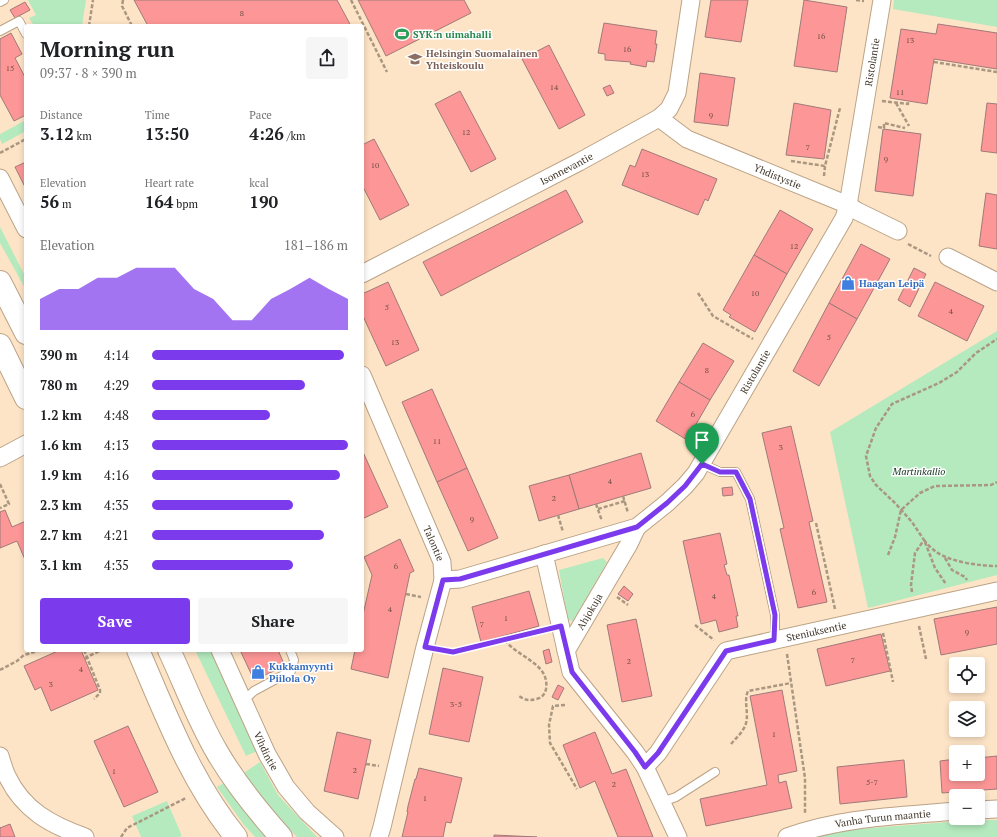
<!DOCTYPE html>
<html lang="en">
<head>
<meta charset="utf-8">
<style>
	body { margin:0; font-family:"PT Serif",serif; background:#f6f6f6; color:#202124; height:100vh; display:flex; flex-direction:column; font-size:15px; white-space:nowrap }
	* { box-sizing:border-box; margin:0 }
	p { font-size:13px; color:#757577 }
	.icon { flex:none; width:22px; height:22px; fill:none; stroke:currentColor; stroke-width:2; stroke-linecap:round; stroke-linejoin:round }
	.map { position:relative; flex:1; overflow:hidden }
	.side { position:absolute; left:24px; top:24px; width:340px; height:628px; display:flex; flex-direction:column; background:#fff; border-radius:4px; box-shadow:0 2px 6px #0003 }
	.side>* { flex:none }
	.fabs { position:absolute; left:949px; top:657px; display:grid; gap:8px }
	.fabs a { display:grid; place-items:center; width:36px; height:36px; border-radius:4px; background:#fff; box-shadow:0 2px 6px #0003; font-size:20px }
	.pin { position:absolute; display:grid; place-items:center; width:34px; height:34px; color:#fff; margin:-41px -17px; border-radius:50% 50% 50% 0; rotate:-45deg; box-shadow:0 0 4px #0007 }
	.pin .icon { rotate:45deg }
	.round { display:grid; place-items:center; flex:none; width:42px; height:42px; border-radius:4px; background:#f6f6f6 }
	.summary { display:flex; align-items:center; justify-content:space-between; height:68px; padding:0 16px }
	h1 { font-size:22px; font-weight:700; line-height:30px }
	.metrics { display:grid; grid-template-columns:repeat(3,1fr); gap:6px; height:68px; padding:4px 16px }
	.metrics div { display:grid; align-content:center }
	.metrics b { font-size:17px; font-weight:700 }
	.metrics small { font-size:11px; font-weight:400 }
	.metrics p { font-size:11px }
	.chart { height:112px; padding:8px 16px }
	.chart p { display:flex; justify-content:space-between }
	.chart svg { width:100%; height:72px; margin-top:4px; fill:#7c3aed; opacity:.7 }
	.primary-button { display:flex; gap:8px; margin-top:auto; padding:8px 16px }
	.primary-button a { flex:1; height:46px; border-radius:4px; background:#7c3aed; color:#fff; font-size:16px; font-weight:700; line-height:46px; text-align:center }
	.primary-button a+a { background:#f6f6f6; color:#202124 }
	ul { padding:0 16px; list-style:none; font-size:13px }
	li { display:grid; grid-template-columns:64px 48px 1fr; align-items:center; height:30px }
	li i { height:10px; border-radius:5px; background:#7c3aed }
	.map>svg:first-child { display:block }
	.green { fill:#b4eabe }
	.building { fill:#fd9797; stroke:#a07978 }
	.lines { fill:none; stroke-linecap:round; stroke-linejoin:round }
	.service-casing { stroke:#bba386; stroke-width:10 }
	.minor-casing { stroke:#bba386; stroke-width:19 }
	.primary-casing { stroke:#bba386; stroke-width:24 }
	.path { stroke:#aa9781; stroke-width:2.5; stroke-dasharray:4 2; stroke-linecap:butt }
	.service { stroke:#fff; stroke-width:8 }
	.minor { stroke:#fff; stroke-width:17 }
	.primary { stroke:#fff; stroke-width:22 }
	.route-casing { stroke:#fff; stroke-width:8 }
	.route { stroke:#7c3aed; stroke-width:5 }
	.labels { text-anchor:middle; stroke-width:3; stroke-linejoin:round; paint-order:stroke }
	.number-label { font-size:8px; fill:#6f4e45 }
	.leisure-label { font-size:10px; font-weight:bold; fill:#27864d; stroke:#fff; text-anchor:start }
	.education-label { font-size:10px; font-weight:bold; fill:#785e54; stroke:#fff; text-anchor:start }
	.street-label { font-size:10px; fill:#40362a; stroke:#fff }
	.shop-label { font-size:10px; font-weight:bold; fill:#366cbe; stroke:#fff; text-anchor:start }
	.park-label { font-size:10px; font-style:italic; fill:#11341b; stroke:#fff }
</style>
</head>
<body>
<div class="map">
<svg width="997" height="837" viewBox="0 0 997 837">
	<rect width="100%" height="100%" fill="#fee4c6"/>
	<!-- green -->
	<g class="green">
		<polygon points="28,0 86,0 82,26 34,26 29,18 36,15"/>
		<polygon points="894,0 997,0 997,27 893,9"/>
		<polygon points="26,120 26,131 2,144 0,139 0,134"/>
		<polygon points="0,227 26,278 26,290 0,243"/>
		<polygon points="997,331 997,575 868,608 830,432"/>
		<polygon points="603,558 607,562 573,621 568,620 559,570"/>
		<polygon points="195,650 213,650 257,751 246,756"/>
		<polygon points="260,762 278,795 317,837 297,837 269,808 242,774"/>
		<polygon points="224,783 271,837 255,837 244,825 217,787"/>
		<polygon points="167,801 182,836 179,837 141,837 132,816"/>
		<polygon points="974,820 997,820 997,837 818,837 845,830"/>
	</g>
	<!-- building -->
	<g class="building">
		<polygon points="134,0 337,0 351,26 148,26"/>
		<polygon points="358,0 464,0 471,13 386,56"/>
		<polygon points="711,0 748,0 741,42 705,37"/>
		<polygon points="804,0 847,7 837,72 794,66"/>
		<polygon points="25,2 30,10 15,18 10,10"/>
		<polygon points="604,23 657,31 655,44 657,44 654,62 647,61 646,67 630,64 631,62 605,60 605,54 598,53"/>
		<polygon points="938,24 997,33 997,69 934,59 927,104 890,98 901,29 936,34"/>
		<polygon points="11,33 22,54 15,58 26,79 26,115 14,121 0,95 0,39"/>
		<polygon points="549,45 585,115 559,129 522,59"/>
		<polygon points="700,73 735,78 728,126 694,122"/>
		<polygon points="610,85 614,93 607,96 603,88"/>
		<polygon points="460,91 496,159 471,172 435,104"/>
		<polygon points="794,103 831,110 824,159 786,155"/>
		<polygon points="987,103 997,104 997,153 981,151"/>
		<polygon points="883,129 921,134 913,196 875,191"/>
		<polygon points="374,139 409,205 380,220 362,185 362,145"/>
		<polygon points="642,149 717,179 708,201 705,199 698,215 622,185 630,165 635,167"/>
		<polygon points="26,162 26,189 15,167"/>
		<polygon points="566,190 583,222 441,296 423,262"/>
		<polygon points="986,193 997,195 997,249 979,246"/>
		<polygon points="780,210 813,229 787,274 754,255"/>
		<polygon points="861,244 890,259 857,319 829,303"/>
		<polygon points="754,255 787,274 755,332 729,317 731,315 723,310"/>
		<polygon points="914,268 926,274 910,307 898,300"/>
		<polygon points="388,282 419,350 386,366 362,314 362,294"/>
		<polygon points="935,282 984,306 967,341 918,316"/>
		<polygon points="829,303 857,319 819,386 793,371"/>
		<polygon points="703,343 734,361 710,400 679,382"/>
		<polygon points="679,382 710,400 687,440 656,421"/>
		<polygon points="432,389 467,468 437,482 402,402"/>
		<polygon points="791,426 813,521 809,522 827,602 798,608 780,529 784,528 762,433"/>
		<polygon points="362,450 388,507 362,519"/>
		<polygon points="641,453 651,488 579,509 569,475"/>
		<polygon points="467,468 498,538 468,551 437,482"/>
		<polygon points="569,475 579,509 539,521 529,486"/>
		<polygon points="732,487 733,495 723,496 722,488"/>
		<polygon points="5,510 12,527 26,521 26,562 17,541 0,548 0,512"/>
		<polygon points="720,533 727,564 724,565 727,575 729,575 738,616 736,616 738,627 719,632 716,620 701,624 683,541"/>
		<polygon points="400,539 414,571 410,573 388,678 351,669 355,650 362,650 362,619 372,575 364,557"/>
		<polygon points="624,586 633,594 628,601 618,594"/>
		<polygon points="529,591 539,626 481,642 472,607"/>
		<polygon points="997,607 997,644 941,655 934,619"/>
		<polygon points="636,619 652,696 622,702 607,625"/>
		<polygon points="881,634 890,671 826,686 817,649"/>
		<polygon points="549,649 552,662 546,664 543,651"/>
		<polygon points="60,650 81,650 98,690 51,711 41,687 35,690 24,666"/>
		<polygon points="240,650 278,650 285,666 254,680"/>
		<polygon points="443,668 483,677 469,742 429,734"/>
		<polygon points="558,685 564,688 558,700 552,697"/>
		<polygon points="782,690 797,771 778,775 779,783 786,781 792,808 706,826 700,799 767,785 750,696"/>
		<polygon points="128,726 158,792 124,807 94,741"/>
		<polygon points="337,732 371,740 358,799 324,791"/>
		<polygon points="595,732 612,774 626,769 653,837 618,837 595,781 580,788 563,745"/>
		<polygon points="997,756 997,789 942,793 940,761 956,759 956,774 978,774 978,758"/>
		<polygon points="904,760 907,797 840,804 837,767"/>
		<polygon points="419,768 462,778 451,823 446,822 443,837 402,837 408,812 407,812 408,806 415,779 416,779"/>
		<polygon points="10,824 15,837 0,837 0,827 0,828"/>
		<polygon points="494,835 537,837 494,837"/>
	</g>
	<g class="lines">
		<defs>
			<g id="service">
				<polyline points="0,2 4,0"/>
				<polyline points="0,31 19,21 26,34"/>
				<polyline points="702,464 720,472 736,472 750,499 775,615 775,640"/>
				<polyline points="243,701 254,691 291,671 294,660 290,650"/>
				<polyline points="662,802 676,797 715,772"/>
			</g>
			<g id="minor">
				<path id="s1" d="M659,118L687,139L848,205L857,211L898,231"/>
				<polyline points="0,178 26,229"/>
				<polyline points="948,257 997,282"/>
				<path id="s2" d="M362,274L579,162L659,118L669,109L677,93L691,0"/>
				<path id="s3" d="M362,375L442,562L443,580L425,647L382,827L379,837"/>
				<polyline points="0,458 26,444"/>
				<polyline points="544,554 571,672 635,752 645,767 678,837"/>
				<path id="s4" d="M443,580L460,579L637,527L667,503L685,486L696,473L844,218L848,205L852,181L882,0"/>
				<path id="s5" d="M220,650L267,754L286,787L307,812L335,837"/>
				<path id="s6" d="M566,651L629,544L637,527"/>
				<path d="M0,756C2,762 4,770 7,776C23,810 51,825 85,837"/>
				<path id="s7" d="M645,767L658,753L726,651L997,591"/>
				<polyline points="978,810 997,809"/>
				<path id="s8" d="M787,837C841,817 899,816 956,811"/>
			</g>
			<g id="primary">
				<polyline points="0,282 26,333"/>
				<polyline points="0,345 26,398"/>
				<path d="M138,650C166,715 191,782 236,837"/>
				<path d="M169,650C185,684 198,720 217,752C235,783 257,810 281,837"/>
			</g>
		</defs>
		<!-- service casing -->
		<use href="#service" class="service-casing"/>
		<!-- minor casing -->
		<use href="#minor" class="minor-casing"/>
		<!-- primary casing -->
		<use href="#primary" class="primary-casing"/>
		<!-- path -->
		<g class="path">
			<polyline points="123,0 122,6 132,26"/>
			<polyline points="351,0 387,72"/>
			<polyline points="856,0 864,1"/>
			<polyline points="89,26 93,0"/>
			<polyline points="934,62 997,72"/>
			<polyline points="882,101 908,104 908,101"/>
			<polyline points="896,103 909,126"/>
			<polyline points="878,127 884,128 884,123 905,128"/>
			<polyline points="0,153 26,139"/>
			<polyline points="791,161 825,166 840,108"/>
			<polyline points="824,176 825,166"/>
			<polyline points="908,244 931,256"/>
			<polyline points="698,293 713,316 753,339"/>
			<polyline points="0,484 9,504 0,508"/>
			<polyline points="623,496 628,513"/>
			<polyline points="596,504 602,521"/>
			<polyline points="598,509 625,501"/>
			<polyline points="558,515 563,532"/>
			<polyline points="816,523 835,609"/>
			<path d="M924,540C927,544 931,548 935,551C949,562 980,566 997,566"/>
			<polyline points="925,542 935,568 946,584"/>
			<polyline points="888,555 895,537 901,510 920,493 935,486 991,485 997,482"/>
			<polyline points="945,558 952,570 965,577 967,580"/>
			<polyline points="912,592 911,585 915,553 924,540 912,522 895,503 876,485 870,476 866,456 876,428 892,404 939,383 957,372 976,353 997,339"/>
			<polyline points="406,594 421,597"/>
			<polyline points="617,597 628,605"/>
			<polyline points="695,625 714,640"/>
			<polyline points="919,626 926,659"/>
			<polyline points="883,633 893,682"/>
			<polyline points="505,635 506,640"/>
			<path d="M505,640C518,658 550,663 546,689C545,694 542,698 536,699C529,701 525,700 519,696"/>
			<polyline points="84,650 100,690 100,693 94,699"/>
			<polyline points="441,650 453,652 544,630"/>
			<polyline points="787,654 805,778 805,814"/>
			<polyline points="85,659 91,655 102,650"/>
			<polyline points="0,670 17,661 24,655 41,650"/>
			<polyline points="565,705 553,706 549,725 550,743 577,789"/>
			<path d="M731,744C736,738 742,733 745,726C750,715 743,702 748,691L791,683"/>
			<polyline points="366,764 379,766"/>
			<polyline points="121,837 127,828 186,798"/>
		</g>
		<!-- service -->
		<use href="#service" class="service"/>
		<!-- minor -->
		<use href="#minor" class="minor"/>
		<!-- primary -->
		<use href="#primary" class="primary"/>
	</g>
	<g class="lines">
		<defs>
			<polygon id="route" points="702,464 720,472 736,472 750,499 775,615 774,640 726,651 658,753 645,767 635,752 572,672 561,626 453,652 425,647 443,580 460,579 637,527 667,503 685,486"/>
		</defs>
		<!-- route casing -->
		<use href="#route" class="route-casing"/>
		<!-- route -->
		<use href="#route" class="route"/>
	</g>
	<!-- icons -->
	<defs>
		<symbol id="stadium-bare" viewBox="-9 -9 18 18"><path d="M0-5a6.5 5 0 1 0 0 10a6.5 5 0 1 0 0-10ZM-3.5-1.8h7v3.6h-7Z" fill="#2e9e5b" stroke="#fff" stroke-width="2.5" paint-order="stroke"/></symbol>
		<symbol id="school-bare" viewBox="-9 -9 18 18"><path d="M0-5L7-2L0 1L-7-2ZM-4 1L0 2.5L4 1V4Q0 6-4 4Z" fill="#8d6e63" stroke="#fff" stroke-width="2.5" paint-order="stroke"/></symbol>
		<symbol id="shop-bare" viewBox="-9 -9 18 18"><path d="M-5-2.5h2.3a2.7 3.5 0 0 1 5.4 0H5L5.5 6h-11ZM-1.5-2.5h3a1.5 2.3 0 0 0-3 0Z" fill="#3f7fe0" stroke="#fff" stroke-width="2.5" paint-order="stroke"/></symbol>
	</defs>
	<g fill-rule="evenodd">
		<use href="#stadium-bare" x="392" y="24" width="20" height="20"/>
		<use href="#school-bare" x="405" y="49" width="20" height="20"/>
		<use href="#shop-bare" x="838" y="273" width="20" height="20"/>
		<use href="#shop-bare" x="248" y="662" width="20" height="20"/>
	</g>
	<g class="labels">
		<!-- number labels -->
		<g class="number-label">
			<text x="242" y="16">8</text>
			<text x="821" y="39">16</text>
			<text x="910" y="43">13</text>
			<text x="627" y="52">16</text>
			<text x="10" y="71">15</text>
			<text x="554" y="90">14</text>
			<text x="900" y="95">11</text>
			<text x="711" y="118">9</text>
			<text x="466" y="135">12</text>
			<text x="808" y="150">7</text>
			<text x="886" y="162">9</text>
			<text x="375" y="168">10</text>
			<text x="645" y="177">13</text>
			<text x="794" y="249">12</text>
			<text x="755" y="296">10</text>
			<text x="387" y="310">5</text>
			<text x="951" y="314">4</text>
			<text x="829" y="340">5</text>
			<text x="395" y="345">13</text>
			<text x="707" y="373">8</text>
			<text x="693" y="417">6</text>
			<text x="437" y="444">11</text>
			<text x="781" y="450">3</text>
			<text x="610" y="484">4</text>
			<text x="554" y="501">2</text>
			<text x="472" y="522">9</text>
			<text x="396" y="569">6</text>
			<text x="814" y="595">6</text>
			<text x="714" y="599">4</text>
			<text x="390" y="612">4</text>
			<text x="506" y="621">1</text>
			<text x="482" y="627">7</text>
			<text x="967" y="635">9</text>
			<text x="853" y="663">7</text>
			<text x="629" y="664">2</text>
			<text x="81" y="672">4</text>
			<text x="51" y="687">3</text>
			<text x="456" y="707">3-5</text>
			<text x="774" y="737">1</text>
			<text x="355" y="773">2</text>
			<text x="114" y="774">1</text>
			<text x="872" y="785">5-7</text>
			<text x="614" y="787">2</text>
			<text x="425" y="801">1</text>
		</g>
		<!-- leisure labels -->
		<g class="leisure-label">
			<text x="413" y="38">SYK:n uimahalli</text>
		</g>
		<!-- education labels -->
		<g class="education-label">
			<text x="426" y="57">Helsingin Suomalainen<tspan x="426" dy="12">Yhteiskoulu</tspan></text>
		</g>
		<!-- street labels -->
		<g class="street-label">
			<text dy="4" stroke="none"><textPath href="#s4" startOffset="735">Ristolantie</textPath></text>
			<text dy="4" stroke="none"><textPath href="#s2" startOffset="230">Isonnevantie</textPath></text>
			<text dy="4" stroke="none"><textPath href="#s1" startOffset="133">Yhdistystie</textPath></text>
			<text dy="4" stroke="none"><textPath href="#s4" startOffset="399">Ristolantie</textPath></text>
			<text dy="4" stroke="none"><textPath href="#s3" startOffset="183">Talontie</textPath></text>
			<text dy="4" stroke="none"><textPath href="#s6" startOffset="46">Ahjokuja</textPath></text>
			<text dy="4" stroke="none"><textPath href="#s7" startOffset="234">Steniuksentie</textPath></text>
			<text dy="4" stroke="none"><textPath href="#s5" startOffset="111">Vihdintie</textPath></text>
			<text dy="4" stroke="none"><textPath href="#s8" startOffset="98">Vanha Turun maantie</textPath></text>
		</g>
		<!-- shop labels -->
		<g class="shop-label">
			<text x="859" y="287">Haagan Leipä</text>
			<text x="269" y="670">Kukkamyynti<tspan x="269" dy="12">Piilola Oy</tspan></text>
		</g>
		<!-- park labels -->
		<g class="park-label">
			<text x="919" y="475">Martinkallio</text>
		</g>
	</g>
</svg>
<div class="fabs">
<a><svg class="icon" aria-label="locate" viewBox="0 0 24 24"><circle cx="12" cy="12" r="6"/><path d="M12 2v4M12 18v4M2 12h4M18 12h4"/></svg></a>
<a><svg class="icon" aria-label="layers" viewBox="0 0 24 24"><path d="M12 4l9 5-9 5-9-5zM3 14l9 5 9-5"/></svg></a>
<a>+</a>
<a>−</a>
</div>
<div class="pin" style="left:702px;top:464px;background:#1e9e55"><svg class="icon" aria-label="arrive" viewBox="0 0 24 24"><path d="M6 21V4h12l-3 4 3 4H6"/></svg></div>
<section class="side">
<div class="summary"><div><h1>Morning run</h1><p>09:37 · 8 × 390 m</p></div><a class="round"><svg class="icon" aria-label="share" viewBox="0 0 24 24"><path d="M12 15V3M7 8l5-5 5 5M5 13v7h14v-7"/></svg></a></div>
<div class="metrics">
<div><p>Distance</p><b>3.12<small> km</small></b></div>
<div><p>Time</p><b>13:50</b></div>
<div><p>Pace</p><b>4:26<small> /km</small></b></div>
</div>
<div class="metrics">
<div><p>Elevation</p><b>56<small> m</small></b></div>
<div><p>Heart rate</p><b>164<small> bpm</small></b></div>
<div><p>kcal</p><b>190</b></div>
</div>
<div class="chart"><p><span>Elevation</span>181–186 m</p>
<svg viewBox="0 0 160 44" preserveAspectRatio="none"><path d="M0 44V25L10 19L20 19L30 12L40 12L50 6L60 6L70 6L80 19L90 25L100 38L110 38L120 25L130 19L140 12L150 19L160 25V44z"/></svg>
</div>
<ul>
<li><b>390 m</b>4:14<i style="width:98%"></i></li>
<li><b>780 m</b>4:29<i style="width:78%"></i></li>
<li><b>1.2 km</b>4:48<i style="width:60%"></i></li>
<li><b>1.6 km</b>4:13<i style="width:100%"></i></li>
<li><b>1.9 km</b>4:16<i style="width:96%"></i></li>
<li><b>2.3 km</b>4:35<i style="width:72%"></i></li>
<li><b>2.7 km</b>4:21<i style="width:88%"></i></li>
<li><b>3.1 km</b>4:35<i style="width:72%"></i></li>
</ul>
<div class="primary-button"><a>Save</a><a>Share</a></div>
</section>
</div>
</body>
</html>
